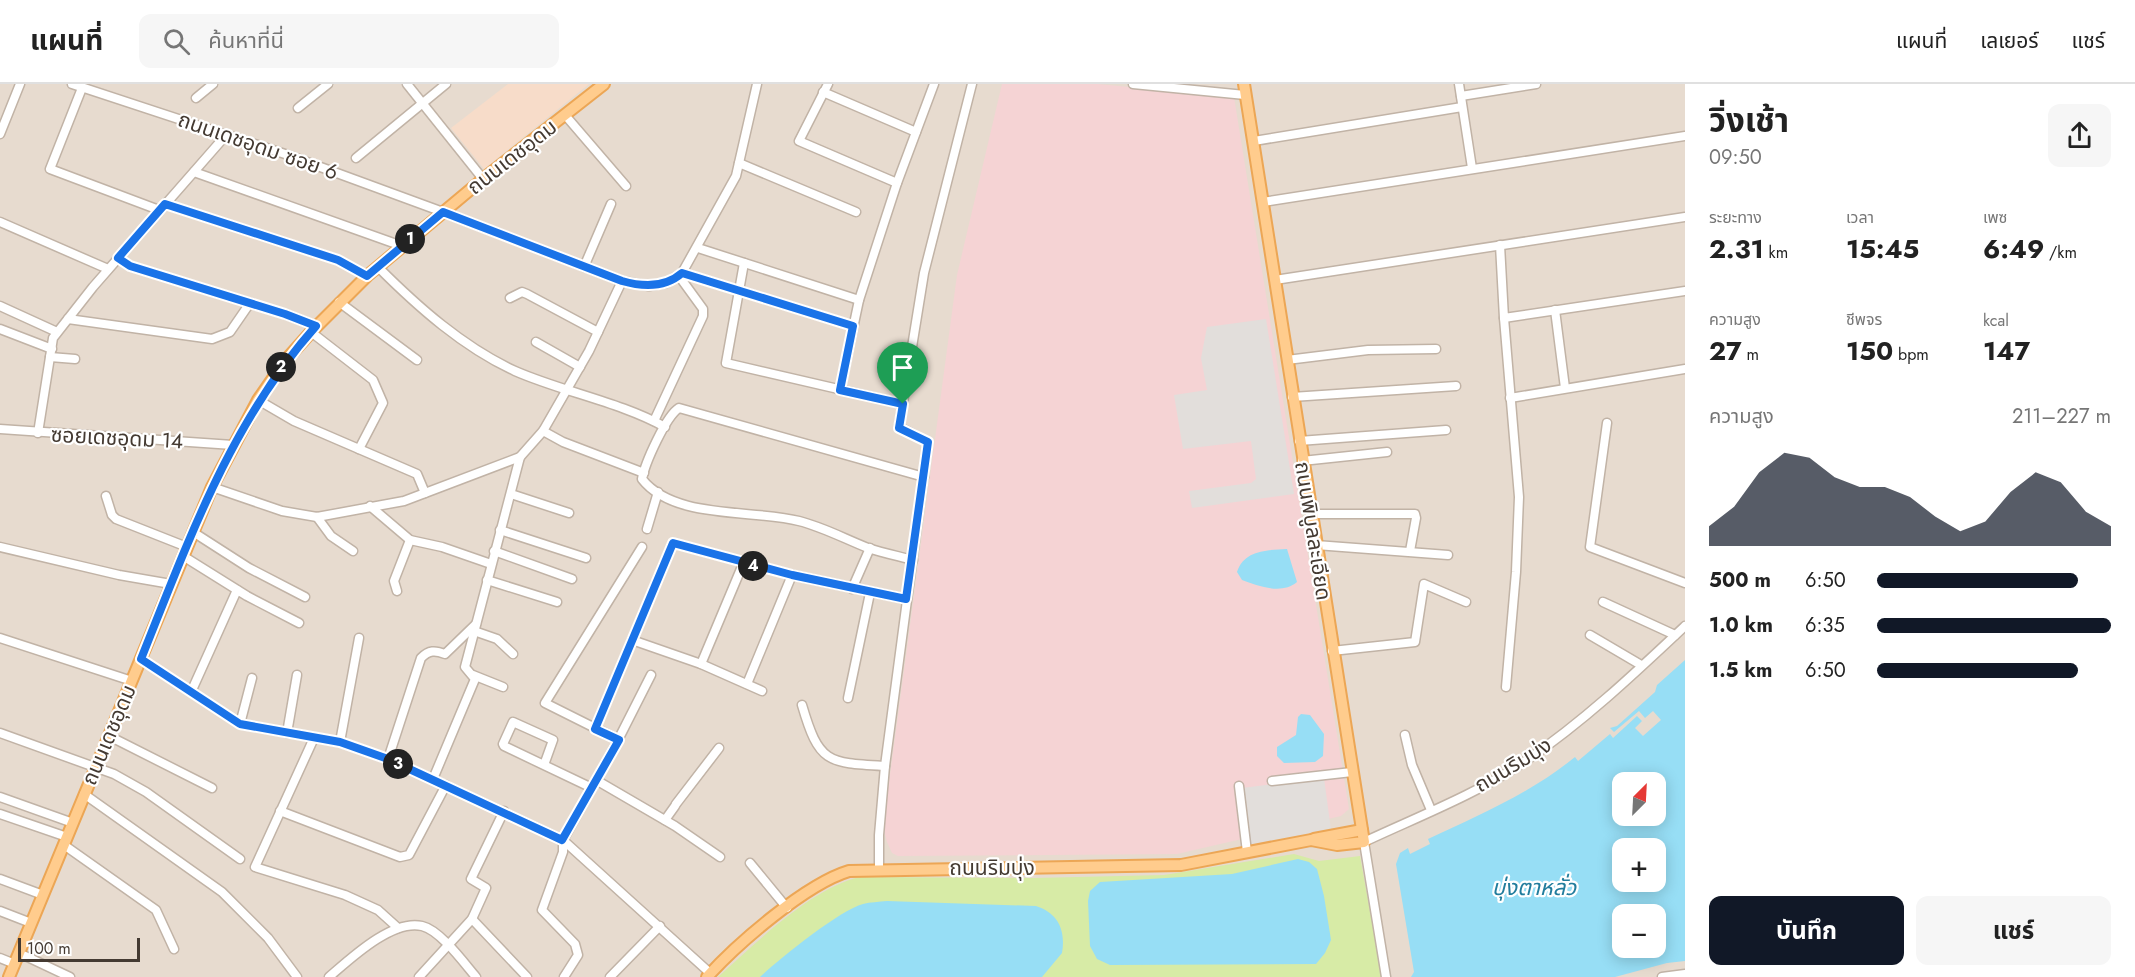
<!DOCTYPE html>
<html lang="th">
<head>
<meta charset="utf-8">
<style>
	body { margin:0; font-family:Jost,"Noto Sans Thai",sans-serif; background:#f6f6f6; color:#222; height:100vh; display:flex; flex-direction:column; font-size:22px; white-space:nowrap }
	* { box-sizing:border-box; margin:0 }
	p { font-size:20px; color:#767676 }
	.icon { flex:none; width:33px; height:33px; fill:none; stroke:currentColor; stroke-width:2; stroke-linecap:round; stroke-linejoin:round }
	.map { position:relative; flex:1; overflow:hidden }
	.sheet { display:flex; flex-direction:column; background:#fff; width:450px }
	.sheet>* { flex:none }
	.needle { width:39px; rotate:24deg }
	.controls { position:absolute; left:1612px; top:688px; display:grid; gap:12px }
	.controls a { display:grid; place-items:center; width:54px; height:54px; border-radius:12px; background:#fff; box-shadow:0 3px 15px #0003; font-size:30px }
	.scale { position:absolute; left:18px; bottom:15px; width:122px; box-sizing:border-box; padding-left:6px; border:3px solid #443a32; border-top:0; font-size:16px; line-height:21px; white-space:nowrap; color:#443a32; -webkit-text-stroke:4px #fff; paint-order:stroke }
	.pin { position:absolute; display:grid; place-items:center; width:51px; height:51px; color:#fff; margin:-62px -26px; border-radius:50% 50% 50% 0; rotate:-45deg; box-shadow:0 0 6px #0007 }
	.pin .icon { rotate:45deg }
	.km { position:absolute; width:30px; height:30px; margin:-15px; border-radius:50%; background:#222; color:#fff; font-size:16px; line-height:30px; text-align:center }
	.round { display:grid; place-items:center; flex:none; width:63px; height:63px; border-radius:12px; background:#f6f6f6 }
	.overview { display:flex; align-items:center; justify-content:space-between; height:102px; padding:0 24px }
	h1 { font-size:33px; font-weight:700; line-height:45px }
	.stats { display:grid; grid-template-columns:repeat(3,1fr); gap:9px; height:102px; padding:6px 24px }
	.stats div { display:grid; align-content:center }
	.stats b { font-size:26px; font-weight:700 }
	.stats small { font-size:16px; font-weight:400 }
	.stats p { font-size:16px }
	.chart { height:168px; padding:12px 24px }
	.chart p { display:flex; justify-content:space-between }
	.chart svg { width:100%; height:108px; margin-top:6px; fill:#111827; opacity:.7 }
	.cta { display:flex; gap:12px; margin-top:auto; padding:12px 24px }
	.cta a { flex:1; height:69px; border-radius:12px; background:#111827; color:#fff; font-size:24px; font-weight:700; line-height:69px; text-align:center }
	.cta a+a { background:#f6f6f6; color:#222 }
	ul { padding:0 24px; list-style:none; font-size:20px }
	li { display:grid; grid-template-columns:96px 72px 1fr; align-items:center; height:45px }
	li i { height:15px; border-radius:8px; background:#111827 }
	header { display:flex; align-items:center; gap:36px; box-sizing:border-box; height:84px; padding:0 30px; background:#fff; border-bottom:2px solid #e0e0e0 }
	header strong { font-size:28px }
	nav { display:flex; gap:33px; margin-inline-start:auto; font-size:21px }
	.search { width:420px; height:54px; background:#f6f6f6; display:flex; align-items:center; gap:15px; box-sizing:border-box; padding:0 21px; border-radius:12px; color:#767676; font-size:22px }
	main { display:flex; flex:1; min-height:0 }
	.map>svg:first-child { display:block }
	.residential { fill:#e7dbcf; fill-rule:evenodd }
	.commercial { fill:#f7dcc9 }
	.medical { fill:#f5d3d4 }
	.green { fill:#d7eba6 }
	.parking { fill:#e2dedb }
	.water { fill:#97def5; fill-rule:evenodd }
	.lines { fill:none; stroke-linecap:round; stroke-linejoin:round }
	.minor-casing { stroke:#c1b3a6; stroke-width:11 }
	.major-casing { stroke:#eca655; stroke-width:14 }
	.minor { stroke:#fff; stroke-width:8 }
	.major { stroke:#ffcc8d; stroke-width:10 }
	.route-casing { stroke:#fff; stroke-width:12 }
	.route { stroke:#1a73e8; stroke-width:8 }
	.labels { text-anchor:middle; stroke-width:4.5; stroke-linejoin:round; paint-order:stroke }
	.street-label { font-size:21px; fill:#443a32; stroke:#fff }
	.water-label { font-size:22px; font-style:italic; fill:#217d9d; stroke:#fff }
</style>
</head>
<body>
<header>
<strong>แผนที่</strong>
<div class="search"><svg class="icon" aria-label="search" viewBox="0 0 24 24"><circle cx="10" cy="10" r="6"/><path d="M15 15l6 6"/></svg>ค้นหาที่นี่</div>
<nav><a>แผนที่</a><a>เลเยอร์</a><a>แชร์</a></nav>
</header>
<main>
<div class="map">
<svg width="1685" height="893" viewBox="0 0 1685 893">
	<rect width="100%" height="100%" fill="#f2eae1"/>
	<!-- residential -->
	<path class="residential" d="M0,0H1685V893H0ZM1623,699H1656V732H1623ZM1623,765H1656V798H1623ZM1623,831H1656V864H1623Z"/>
	<!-- commercial -->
	<polygon class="commercial" points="508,0 589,0 484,85 451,44"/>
	<!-- medical -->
	<polygon class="medical" points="1002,0 1098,0 1234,13 1349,725 1341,732 1177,770 898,772 892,769 887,758 883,743 957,191"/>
	<!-- green -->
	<path class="green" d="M1294,770L1319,777L1360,772L1382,893H718C756,859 811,804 860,793L1034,794L1164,791Z"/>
	<!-- parking -->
	<g class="parking">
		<polygon points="1266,235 1294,410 1192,424 1189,407 1251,399 1256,395 1251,357 1183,365 1174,311 1207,306 1201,274 1207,243"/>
		<polygon points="1324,694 1331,746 1250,763 1242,704"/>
	</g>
	<!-- water -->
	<g class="water">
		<path d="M1287,465L1297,498C1282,511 1258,502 1242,496L1237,488C1244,466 1267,466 1287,465Z"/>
		<path d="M1685,576V877L1667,879L1615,893H1411L1414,888L1396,780L1400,769L1408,764L1410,770L1430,760L1428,755C1479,731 1531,709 1575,673L1578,677L1610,650L1613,654L1637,632L1642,637L1635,644L1643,652L1661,636L1653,627L1645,634L1639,627L1614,648L1610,644L1617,642L1655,608L1657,601ZM1623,699H1656V732H1623ZM1623,765H1656V798H1623ZM1623,831H1656V864H1623Z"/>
		<polygon points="1301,630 1310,631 1324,650 1323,672 1315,678 1284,679 1277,672 1277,663 1296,651 1298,633"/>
		<polygon points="1298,775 1309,778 1317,785 1324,812 1331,856 1325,869 1316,880 1110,881 1097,875 1090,862 1088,817 1090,807 1100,798 1232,790"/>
		<path d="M887,817L1036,822C1058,829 1066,846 1062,869L1042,893H760C779,875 840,826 863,820C870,818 879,818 887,817Z"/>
	</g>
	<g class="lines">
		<defs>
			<g id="minor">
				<polyline points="72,0 285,70 443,128 622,197 649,202 666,199 682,189 736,92 757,0"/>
				<polyline points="407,0 483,95"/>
				<polyline points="828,0 799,57 897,99"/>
				<polyline points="1133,0 1245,11"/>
				<polyline points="1459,0 1472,84"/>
				<polyline points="82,4 50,85 159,126"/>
				<polyline points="823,8 916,48"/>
				<polyline points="1461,12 1536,0"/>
				<polyline points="196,14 213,0"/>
				<polyline points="298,24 328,0"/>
				<polyline points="565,31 626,102"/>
				<polyline points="0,50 20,0"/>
				<polyline points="1254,57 1462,23"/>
				<polyline points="356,74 446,0"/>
				<polyline points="739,79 856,128"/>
				<polyline points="194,88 402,162"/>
				<polyline points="1263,118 1685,52"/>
				<polyline points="165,120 338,176 367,192"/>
				<polyline points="0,138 108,185"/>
				<polyline points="1500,161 1504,234 1685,207"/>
				<polyline points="698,164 859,216"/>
				<polyline points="118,174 130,182 285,230 316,242"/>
				<polyline points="744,179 726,279 903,320"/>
				<path d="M378,183C418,223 463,263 515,287C563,308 620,318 665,343"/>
				<polyline points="584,183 611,120"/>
				<polyline points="682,189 853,242"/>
				<polyline points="1275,196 1685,133"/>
				<polyline points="510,214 522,208 527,210 598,248"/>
				<polyline points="339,218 417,276"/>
				<polyline points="0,222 57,248"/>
				<polyline points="1555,226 1565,304"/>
				<polyline points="1504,234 1519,413 1516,488 1506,603"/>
				<polyline points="68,235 212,255 230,248 250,219"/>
				<polyline points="0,245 52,265"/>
				<polyline points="311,248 373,296 383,319 359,365"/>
				<polyline points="536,258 580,283"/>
				<polyline points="50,273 75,275"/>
				<polyline points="1287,276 1368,266 1436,265"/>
				<polyline points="840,306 859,216 897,99 934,0"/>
				<polyline points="1292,313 1456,302"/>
				<polyline points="1510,314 1685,285"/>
				<polyline points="258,316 294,337 417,390 425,409"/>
				<polyline points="654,337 703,232 703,225 679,192"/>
				<polyline points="1607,339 1590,463 1685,499"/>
				<polyline points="0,345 233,361"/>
				<polyline points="543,347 563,358 644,389"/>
				<polyline points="38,349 53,254 93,203 227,50"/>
				<polyline points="1299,357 1446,346"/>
				<polyline points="1302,377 1387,368"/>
				<polyline points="212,403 282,427 317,433 404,417 520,373 543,347 589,267 622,197"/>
				<polyline points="511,410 569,429"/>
				<polyline points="106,412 112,431 116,435 187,463"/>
				<polyline points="370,422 410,456 442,463 491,480"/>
				<polyline points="1310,430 1415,430 1416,434 1410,467"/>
				<polyline points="317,433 331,452 353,467"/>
				<polyline points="647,445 658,408"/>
				<polyline points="500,446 586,474"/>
				<polyline points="193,448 249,484 305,513"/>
				<polyline points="1316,461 1448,471"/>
				<polyline points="0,463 119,491 171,500"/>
				<polyline points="494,467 572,495"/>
				<polyline points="183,472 247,512 299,539"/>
				<path d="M913,476C898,472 883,469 868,464C845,455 823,443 799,437C753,425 674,436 642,395C645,379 666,332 679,324L924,393"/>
				<polyline points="487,496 557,518"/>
				<polyline points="852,505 870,464"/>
				<polyline points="397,507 394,497 410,456"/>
				<polyline points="1603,518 1675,551"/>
				<polyline points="474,547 497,555 513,570"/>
				<polyline points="1590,551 1641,581"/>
				<polyline points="0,554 132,597"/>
				<polyline points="632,556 701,580 762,607"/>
				<polyline points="1332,567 1415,558 1424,500 1466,518"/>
				<polyline points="141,575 240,640 340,658 388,675 563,756 710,889"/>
				<polyline points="701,580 743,480"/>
				<polyline points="473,591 503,603"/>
				<polyline points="747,600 792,491"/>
				<polyline points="192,606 237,506"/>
				<polyline points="848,614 870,509"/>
				<path d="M802,621C819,679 827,679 885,682"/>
				<polyline points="240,640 252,594"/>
				<polyline points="595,645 673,459 792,491 906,515"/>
				<polyline points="0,649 114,690 146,708 240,775"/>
				<polyline points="287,649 297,591"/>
				<polyline points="1405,651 1412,681 1431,726"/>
				<polyline points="109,652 212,704"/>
				<polyline points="314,654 255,783 345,811 378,826 398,844"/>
				<polyline points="619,656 545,619 642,463"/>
				<polyline points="340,658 359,554"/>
				<path d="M388,675L421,574C429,566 435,566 445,570L476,540"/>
				<polyline points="544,681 553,656 513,638 503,660 504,662 592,704"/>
				<polyline points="433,695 475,595 465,583 520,373"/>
				<polyline points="596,696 675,742 720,773"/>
				<polyline points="1272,697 1352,688"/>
				<polyline points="1239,702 1247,768"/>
				<polyline points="84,710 222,808 268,854 297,893"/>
				<polyline points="0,713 73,739"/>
				<polyline points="676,720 719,664"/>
				<polyline points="280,727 400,773 409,771 446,701"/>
				<polyline points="0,730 67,753"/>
				<polyline points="665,736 675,722"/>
				<polyline points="64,761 156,826 174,865"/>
				<polyline points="750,779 787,824"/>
				<polyline points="879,785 879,751 885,682 928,358 899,343 924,189 972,0"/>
				<polyline points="0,795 43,811"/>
				<polyline points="0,827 31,839"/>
				<polyline points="472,835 527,893"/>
				<polyline points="19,869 70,893"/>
				<polyline points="0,874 15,880"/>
				<path d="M329,893C350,875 392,835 422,842C440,846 464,879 476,893"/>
				<polyline points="419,893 472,835 486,804 471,795 504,727"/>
				<polyline points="564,893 578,871 575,860 542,826 563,768 563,756 615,662 651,591"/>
				<polyline points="610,893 660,842"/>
				<path d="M1386,893L1364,758C1415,734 1477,710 1524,678C1582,639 1634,590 1685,542"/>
				<polyline points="1662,893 1685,890"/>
			</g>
			<g id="major">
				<polyline points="1314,755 1362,746"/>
				<polyline points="9,893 212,403 258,316 285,277 311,248 367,192 483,95 604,0"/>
				<path d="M707,893C738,859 806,800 849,787L1181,781L1311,756L1337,761L1364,758L1244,0"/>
			</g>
		</defs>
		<!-- minor casing -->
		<use href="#minor" class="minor-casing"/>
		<!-- major casing -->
		<use href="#major" class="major-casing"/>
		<!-- minor -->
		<use href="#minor" class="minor"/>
		<!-- major -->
		<use href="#major" class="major"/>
	</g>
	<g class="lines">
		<defs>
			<path id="route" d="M165,120L338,176L367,192L443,128L622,197C643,203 665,204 682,189L853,242L840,306L903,320L899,344L928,358L906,515L792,491L673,459L595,645L619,656L562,756L388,675L340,658L240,640L141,575C188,458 231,337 316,242L285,230L130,182L118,174Z"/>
		</defs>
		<!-- route casing -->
		<use href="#route" class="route-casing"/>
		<!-- route -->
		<use href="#route" class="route"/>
	</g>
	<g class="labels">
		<!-- street labels -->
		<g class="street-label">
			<text transform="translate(258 62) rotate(19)" y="7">ถนนเดชอุดม ซอย 6</text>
			<text transform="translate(512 73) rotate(-38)" y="7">ถนนเดชอุดม</text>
			<text transform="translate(117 354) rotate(3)" y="7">ซอยเดชอุดม 14</text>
			<text transform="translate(1313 447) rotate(81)" y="7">ถนนพิบูลละเอียด</text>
			<text transform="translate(109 651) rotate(-67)" y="7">ถนนเดชอุดม</text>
			<text transform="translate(1513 681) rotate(-31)" y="7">ถนนริมบุ่ง</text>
			<text x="992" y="791">ถนนริมบุ่ง</text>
		</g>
		<!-- water labels -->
		<g class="water-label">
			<text x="1534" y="811">บุ่งตาหลั่ว</text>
		</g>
	</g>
</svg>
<div class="controls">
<a><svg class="needle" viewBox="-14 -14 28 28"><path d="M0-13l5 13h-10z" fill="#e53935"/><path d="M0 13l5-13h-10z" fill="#767676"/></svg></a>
<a>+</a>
<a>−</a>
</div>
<div class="scale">100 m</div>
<div class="pin" style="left:903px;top:320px;background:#1e9e55"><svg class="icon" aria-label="arrive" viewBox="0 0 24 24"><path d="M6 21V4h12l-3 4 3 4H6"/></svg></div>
<b class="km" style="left:410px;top:155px">1</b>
<b class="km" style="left:281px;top:283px">2</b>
<b class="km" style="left:398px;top:680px">3</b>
<b class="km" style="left:753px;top:482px">4</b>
</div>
<section class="sheet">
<div class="overview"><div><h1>วิ่งเช้า</h1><p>09:50</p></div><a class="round"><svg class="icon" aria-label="share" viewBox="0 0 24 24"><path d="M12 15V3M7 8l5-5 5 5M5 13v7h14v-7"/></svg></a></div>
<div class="stats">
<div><p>ระยะทาง</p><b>2.31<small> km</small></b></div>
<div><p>เวลา</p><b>15:45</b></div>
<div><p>เพซ</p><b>6:49<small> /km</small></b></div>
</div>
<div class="stats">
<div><p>ความสูง</p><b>27<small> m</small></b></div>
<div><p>ชีพจร</p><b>150<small> bpm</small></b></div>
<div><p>kcal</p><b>147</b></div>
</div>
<div class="chart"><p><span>ความสูง</span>211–227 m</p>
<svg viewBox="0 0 160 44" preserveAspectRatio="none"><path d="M0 44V36L10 28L20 14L30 6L40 8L50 16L60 20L70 20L80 24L90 32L100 38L110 34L120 22L130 14L140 18L150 30L160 36V44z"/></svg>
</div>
<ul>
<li><b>500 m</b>6:50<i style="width:86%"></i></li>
<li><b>1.0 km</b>6:35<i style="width:100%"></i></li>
<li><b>1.5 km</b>6:50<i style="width:86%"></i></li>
</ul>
<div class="cta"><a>บันทึก</a><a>แชร์</a></div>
</section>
</main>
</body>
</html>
